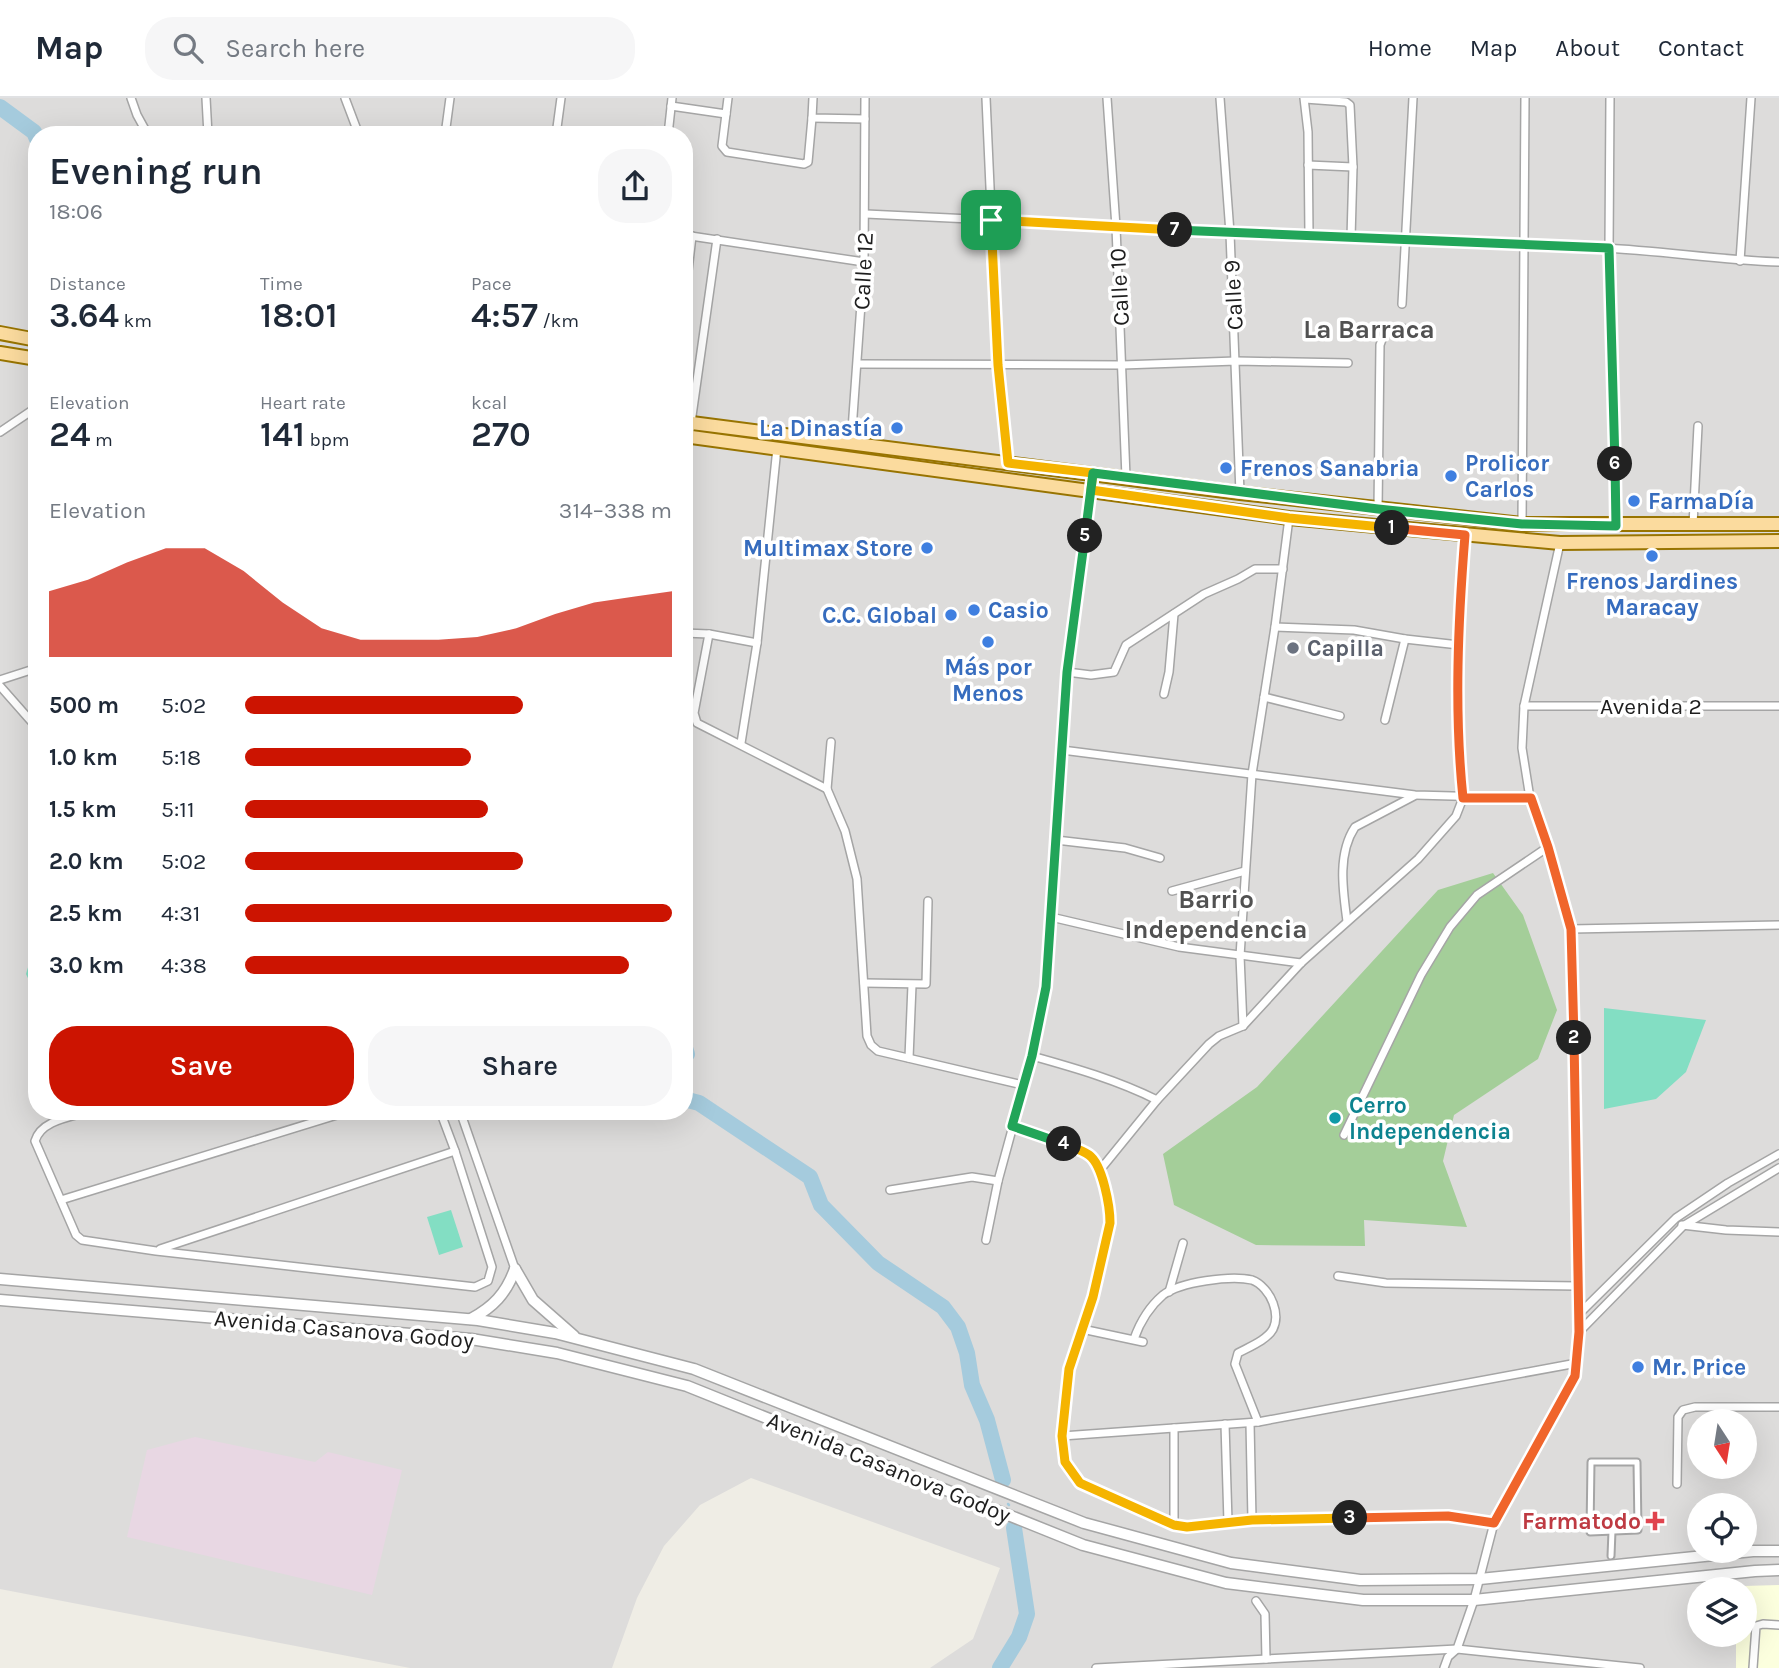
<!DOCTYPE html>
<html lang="en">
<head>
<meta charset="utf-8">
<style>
	body { margin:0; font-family:Karla,sans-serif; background:#f6f6f7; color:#1f2937; height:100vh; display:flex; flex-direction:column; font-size:26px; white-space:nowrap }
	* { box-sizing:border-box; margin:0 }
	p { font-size:23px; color:#747a83 }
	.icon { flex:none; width:38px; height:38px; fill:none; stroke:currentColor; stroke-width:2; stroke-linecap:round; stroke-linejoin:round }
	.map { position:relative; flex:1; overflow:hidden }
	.drawer { position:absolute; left:28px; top:28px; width:665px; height:994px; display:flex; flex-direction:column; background:#fff; border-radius:28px; box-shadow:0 7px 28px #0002 }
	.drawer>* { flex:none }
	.needle { width:46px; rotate:168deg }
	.controls { position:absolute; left:1687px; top:1311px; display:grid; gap:14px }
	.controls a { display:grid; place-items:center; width:70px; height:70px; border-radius:50%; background:#fff; box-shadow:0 7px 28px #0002; font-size:35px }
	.pin { position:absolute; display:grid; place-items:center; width:60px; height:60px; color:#fff; margin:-30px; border-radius:14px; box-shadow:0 4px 10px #0006 }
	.km { position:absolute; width:35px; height:35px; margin:-18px; border-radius:50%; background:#222; color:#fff; font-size:19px; line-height:35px; text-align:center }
	.round { display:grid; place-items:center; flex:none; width:74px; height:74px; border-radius:28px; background:#f6f6f7 }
	.summary { display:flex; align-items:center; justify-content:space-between; height:119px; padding:0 21px }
	h1 { font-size:38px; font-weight:600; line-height:52px }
	.stats { display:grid; grid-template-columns:repeat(3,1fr); gap:10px; height:119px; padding:7px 21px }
	.stats div { display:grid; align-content:center }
	.stats b { font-size:35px; font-weight:600 }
	.stats small { font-size:19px; font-weight:400 }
	.stats p { font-size:19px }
	.chart { height:196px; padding:14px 21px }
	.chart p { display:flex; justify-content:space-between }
	.chart svg { width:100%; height:126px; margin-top:7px; fill:#cc1401; opacity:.7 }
	.primary-button { display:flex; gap:14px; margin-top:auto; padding:14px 21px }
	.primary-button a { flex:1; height:80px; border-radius:28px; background:#cc1401; color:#fff; font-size:28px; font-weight:600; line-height:80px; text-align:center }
	.primary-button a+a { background:#f6f6f7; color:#1f2937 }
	ul { padding:0 21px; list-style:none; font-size:23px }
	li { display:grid; grid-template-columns:112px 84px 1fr; align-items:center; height:52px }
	li i { height:18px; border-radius:9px; background:#cc1401 }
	header { display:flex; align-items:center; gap:42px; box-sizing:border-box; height:98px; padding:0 35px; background:#fff; border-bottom:2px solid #e0e1e3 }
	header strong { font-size:33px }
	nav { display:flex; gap:38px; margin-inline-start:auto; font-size:24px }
	.search { width:490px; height:63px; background:#f6f6f7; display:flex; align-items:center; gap:18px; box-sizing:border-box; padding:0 24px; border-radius:28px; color:#747a83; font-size:26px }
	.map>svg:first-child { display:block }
	.residential { fill:#dddcdb; fill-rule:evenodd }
	.industrial { fill:#e8d7e3 }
	.education { fill:#fcffde }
	.forest { fill:#a4ce99 }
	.pitch { fill:#83dec3 }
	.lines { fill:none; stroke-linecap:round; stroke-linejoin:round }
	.stream { stroke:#a5cbdd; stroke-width:2.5 }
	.river { stroke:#a5cbdd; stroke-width:16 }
	.pedestrian-casing { stroke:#a5a5a5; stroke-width:9 }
	.minor-casing { stroke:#a5a5a5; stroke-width:10 }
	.tertiary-casing { stroke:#a5a5a5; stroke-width:13 }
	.primary-casing { stroke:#987401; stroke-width:16 }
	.pedestrian { stroke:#fff; stroke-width:5 }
	.minor { stroke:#fff; stroke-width:7 }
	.tertiary { stroke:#fff; stroke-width:10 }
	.primary { stroke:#fbdb9e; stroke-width:12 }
	.split-1-casing { stroke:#fff; stroke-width:14 }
	.split-2-casing { stroke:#fff; stroke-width:14 }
	.split-3-casing { stroke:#fff; stroke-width:14 }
	.split-4-casing { stroke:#fff; stroke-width:14 }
	.split-5-casing { stroke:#fff; stroke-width:14 }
	.split-6-casing { stroke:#fff; stroke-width:14 }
	.split-7-casing { stroke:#fff; stroke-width:14 }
	.split-8-casing { stroke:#fff; stroke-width:14 }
	.split-1 { stroke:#f5b400; stroke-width:9 }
	.split-2 { stroke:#f0652b; stroke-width:9 }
	.split-3 { stroke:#f0652b; stroke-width:9 }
	.split-4 { stroke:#f5b400; stroke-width:9 }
	.split-5 { stroke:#22a559; stroke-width:9 }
	.split-6 { stroke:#22a559; stroke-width:9 }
	.split-7 { stroke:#22a559; stroke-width:9 }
	.split-8 { stroke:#f5b400; stroke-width:9 }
	.shop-dot { fill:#3f7fe0; stroke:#fff; stroke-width:2.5 }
	.worship-dot { fill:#6b7280; stroke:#fff; stroke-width:2.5 }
	.culture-dot { fill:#0f9aa8; stroke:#fff; stroke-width:2.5 }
	.health-dot { fill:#e0444e; stroke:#fff; stroke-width:2.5 }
	.labels { text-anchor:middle; stroke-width:7; stroke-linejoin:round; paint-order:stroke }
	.street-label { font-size:23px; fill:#1e1e1e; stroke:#fff }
	.shop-label { font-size:23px; font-weight:bold; fill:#366cbe; stroke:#fff; text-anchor:start }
	.worship-label { font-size:23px; font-weight:bold; fill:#5b616d; stroke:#fff; text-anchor:start }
	.culture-label { font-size:23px; font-weight:bold; fill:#0d838f; stroke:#fff; text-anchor:start }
	.health-label { font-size:23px; font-weight:bold; fill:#be3a42; stroke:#fff; text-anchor:end }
	.quarter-label { font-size:26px; font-weight:bold; fill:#515151; stroke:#fff }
</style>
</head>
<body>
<header>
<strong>Map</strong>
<div class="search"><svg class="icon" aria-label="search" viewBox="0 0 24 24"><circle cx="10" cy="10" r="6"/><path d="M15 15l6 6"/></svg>Search here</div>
<nav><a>Home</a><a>Map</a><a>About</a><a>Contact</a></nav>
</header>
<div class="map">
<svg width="1779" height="1570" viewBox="0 0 1779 1570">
	<rect width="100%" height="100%" fill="#efede5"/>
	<!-- residential -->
	<path class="residential" d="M0,0H1779V1570H930L973,1541L1000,1470L751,1380L700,1407L664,1448L637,1500L612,1570H410L0,1491ZM37,37H684V1013H37ZM1699,1323H1745V1368H1699ZM1699,1407H1745V1452H1699ZM1699,1491H1745V1536H1699Z"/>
	<!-- industrial -->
	<polygon class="industrial" points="195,1339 315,1364 328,1354 402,1372 372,1497 127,1439 147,1352"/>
	<!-- education -->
	<polygon class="education" points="1779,1487 1779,1570 1736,1570 1736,1537 1745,1536 1743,1488"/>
	<!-- forest -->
	<polygon class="forest" points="1493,775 1523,817 1557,912 1538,961 1454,1017 1443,1063 1467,1129 1364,1122 1365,1148 1256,1147 1174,1107 1163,1056 1257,989 1438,792"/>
	<!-- pitch -->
	<g class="pitch">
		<polygon points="37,864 37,899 26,876 29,866"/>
		<polygon points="1604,910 1706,922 1686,974 1656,1001 1604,1011"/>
		<polygon points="451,1112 463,1149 439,1157 427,1119"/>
	</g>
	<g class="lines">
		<!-- stream -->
		<polyline class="stream" points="1008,1406 1009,1407"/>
		<!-- river -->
		<g class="river">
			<polyline points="0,9 34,34 37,41"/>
			<polyline points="684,947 687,956 684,959"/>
			<polyline points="684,1001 699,1005 810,1079 821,1107 878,1165 943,1209 958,1229 967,1255 972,1287 987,1322 1003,1382"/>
			<polyline points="1000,1570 1019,1539 1027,1516 1014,1430"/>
		</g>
		<defs>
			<g id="pedestrian">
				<polygon points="1591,1364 1637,1364 1638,1432 1590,1434"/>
				<polyline points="1611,1458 1612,1433"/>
			</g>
			<g id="minor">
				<polyline points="131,0 137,17 148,37"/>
				<polyline points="206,0 208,37"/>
				<polyline points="345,0 359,37"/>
				<polyline points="813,0 812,20 865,21"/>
				<polyline points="986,0 998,267 1008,365"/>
				<polyline points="1107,0 1116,129 1126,379"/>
				<polyline points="1220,0 1230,135 1240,395"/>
				<polyline points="1304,0 1308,34 1309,137"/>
				<polyline points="1610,0 1609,151 1616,426"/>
				<polyline points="1305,1 1346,4 1350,7 1353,69 1351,140"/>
				<polyline points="671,8 726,16 728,0"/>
				<polyline points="726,16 722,48 727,54 804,66 808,64 812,20"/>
				<polyline points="445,37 450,0"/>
				<polyline points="556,37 561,0"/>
				<polyline points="668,37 672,0"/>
				<polyline points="1308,67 1353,69"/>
				<path d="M866,116C1112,127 1359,141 1605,150C1663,153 1721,162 1779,164"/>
				<polyline points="684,137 864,164"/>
				<polyline points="1740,163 1751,0"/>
				<polyline points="1402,206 1413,0"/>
				<polyline points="684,207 692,138"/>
				<polyline points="858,266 1122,267 1236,263 1348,265"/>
				<polyline points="0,334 37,309"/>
				<polyline points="689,339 717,141"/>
				<polyline points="851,346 864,164 865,0"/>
				<polyline points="1378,411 1380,247 1384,236 1403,230"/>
				<polyline points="1522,426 1525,0"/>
				<polyline points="1693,427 1698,328"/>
				<polyline points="1275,529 1354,532 1405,541 1459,547"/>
				<polyline points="684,535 709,536 757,545"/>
				<polyline points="709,536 694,615 697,625 827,691"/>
				<polyline points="1067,574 1091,577 1114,574 1126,547 1204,496 1238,481 1255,471 1283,471"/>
				<polyline points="0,582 37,570"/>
				<polyline points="0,588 37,630"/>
				<polyline points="1164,596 1169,574 1174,516"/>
				<polyline points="1264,599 1340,618"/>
				<polyline points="1524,608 1779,608"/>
				<polyline points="1385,622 1405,541"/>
				<polyline points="831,644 827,691 845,733 857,781 867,938 871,947 878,953 1023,987"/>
				<polyline points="741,645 757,545 777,350"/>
				<polyline points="1062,652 1415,697 1530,700"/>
				<polyline points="1056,742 1125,750 1160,760"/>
				<polyline points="1172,793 1245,773"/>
				<polyline points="1051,819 1179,849 1301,865"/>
				<path d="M1347,823C1343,793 1337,756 1355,729L1414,698"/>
				<polyline points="1571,831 1779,827"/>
				<polyline points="864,885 926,886 928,803"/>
				<polyline points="1243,928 1240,858 1252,676 1275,529 1289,420"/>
				<path d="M1032,958C1075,970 1117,982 1157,1002"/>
				<polyline points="909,960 912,887"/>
				<path d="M90,1013C71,1019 41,1022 35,1043L76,1137L82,1142L156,1153L475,1189L488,1183L492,1169L455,1053L440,1013"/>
				<polyline points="460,1013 515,1171"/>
				<path d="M1012,1029L1088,1056C1104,1071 1110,1103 1110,1125L1093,1199L1069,1271L1062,1338L1065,1364L1080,1385L1174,1427L1187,1429L1252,1422L1448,1418L1494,1425"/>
				<polyline points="1344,1037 1421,877 1450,829 1477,797 1548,749"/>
				<polyline points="1100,1072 1157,1002 1209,946 1219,938 1243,928 1301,865 1418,761 1456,718 1463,700 1459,662 1459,513 1465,437"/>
				<polyline points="890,1092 972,1079 998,1083"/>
				<polyline points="61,1102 350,1013"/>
				<polyline points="1682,1127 1726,1132 1779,1134"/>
				<polyline points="986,1142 998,1083 1032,958 1046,889 1067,574 1093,376"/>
				<polyline points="160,1151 455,1053"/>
				<polyline points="1338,1178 1386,1185 1577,1188"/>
				<polyline points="1169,1194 1183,1145"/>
				<polyline points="1579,1216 1676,1120 1728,1085 1779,1056"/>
				<polyline points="1082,1231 1143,1244"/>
				<polyline points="1579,1234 1683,1128 1779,1070"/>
				<path d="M1134,1241C1140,1224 1149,1209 1163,1197C1180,1184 1231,1177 1252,1182C1261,1185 1270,1196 1273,1205C1276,1213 1277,1223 1273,1231C1267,1242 1249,1249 1238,1255L1235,1266L1258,1324"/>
				<polyline points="1250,1325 1252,1422"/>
				<polyline points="1225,1326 1228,1424"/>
				<polyline points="1174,1330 1174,1427"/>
				<polyline points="1062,1338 1258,1324 1577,1265"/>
				<polyline points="1677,1386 1678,1319 1683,1312 1695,1309 1779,1309"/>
				<polyline points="1256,1503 1265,1516 1266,1561"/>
				<polyline points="1096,1570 1457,1551 1640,1570"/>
				<polyline points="1444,1570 1448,1559 1457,1551 1474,1502 1494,1425 1575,1278 1577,1265 1577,1009 1571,831 1548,749 1530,700 1522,650 1524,608 1560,445"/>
				<polyline points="1753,1570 1756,1528 1763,1526 1779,1527"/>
			</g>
			<g id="tertiary">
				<polyline points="515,1171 533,1202 574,1238"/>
				<polyline points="0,1181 478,1222 555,1235 694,1271 1084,1425 1231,1465 1360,1482 1480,1481 1753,1453 1779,1453"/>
				<polyline points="0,1202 471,1241 557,1255 687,1288 1083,1447 1226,1485 1363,1502 1474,1502 1755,1473 1779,1472"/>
				<path d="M471,1221C493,1209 506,1196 515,1171"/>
			</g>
			<g id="primary">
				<polyline points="0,235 37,242"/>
				<polyline points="0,255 37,261"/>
				<polyline points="684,324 1240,395 1522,426 1779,426"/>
				<polyline points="684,338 1289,420 1560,445 1779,443"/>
			</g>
		</defs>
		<!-- pedestrian casing -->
		<use href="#pedestrian" class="pedestrian-casing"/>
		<!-- minor casing -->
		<use href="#minor" class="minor-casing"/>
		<!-- tertiary casing -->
		<use href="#tertiary" class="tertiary-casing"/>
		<!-- primary casing -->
		<use href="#primary" class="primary-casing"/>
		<!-- pedestrian -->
		<use href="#pedestrian" class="pedestrian"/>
		<!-- minor -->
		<use href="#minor" class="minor"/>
		<!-- tertiary -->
		<use href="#tertiary" class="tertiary"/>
		<!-- primary -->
		<use href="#primary" class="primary"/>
	</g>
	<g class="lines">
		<defs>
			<polyline id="split-1" points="991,122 998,267 1008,365 1093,375 1091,392 1289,420 1392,430"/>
			<path id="split-2" d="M1392,430L1465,437C1458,524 1454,613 1463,700H1531L1548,749L1571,831L1574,940"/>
			<polyline id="split-3" points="1350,1420 1448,1418 1494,1425 1575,1278 1579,1234 1574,940"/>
			<path id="split-4" d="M1064,1046C1072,1049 1082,1052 1089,1057C1103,1067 1110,1109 1110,1125L1093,1199L1069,1271L1062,1338L1065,1364L1080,1385L1174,1427L1187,1429L1252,1422L1350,1420"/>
			<polyline id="split-5" points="1064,1046 1012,1028 1032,958 1046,889 1067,574 1085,438"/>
			<polyline id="split-6" points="1085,438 1093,375 1378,411 1522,426 1616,428 1615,366"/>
			<polyline id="split-7" points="1175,132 1609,150 1615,366"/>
			<polyline id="split-8" points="991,122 1175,132"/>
		</defs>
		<!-- split-1 casing -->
		<use href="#split-1" class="split-1-casing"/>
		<!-- split-2 casing -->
		<use href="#split-2" class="split-2-casing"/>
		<!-- split-3 casing -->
		<use href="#split-3" class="split-3-casing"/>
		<!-- split-4 casing -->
		<use href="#split-4" class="split-4-casing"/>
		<!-- split-5 casing -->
		<use href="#split-5" class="split-5-casing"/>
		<!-- split-6 casing -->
		<use href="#split-6" class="split-6-casing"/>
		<!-- split-7 casing -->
		<use href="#split-7" class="split-7-casing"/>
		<!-- split-8 casing -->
		<use href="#split-8" class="split-8-casing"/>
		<!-- split-1 -->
		<use href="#split-1" class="split-1"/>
		<!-- split-2 -->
		<use href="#split-2" class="split-2"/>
		<!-- split-3 -->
		<use href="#split-3" class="split-3"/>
		<!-- split-4 -->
		<use href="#split-4" class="split-4"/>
		<!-- split-5 -->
		<use href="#split-5" class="split-5"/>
		<!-- split-6 -->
		<use href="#split-6" class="split-6"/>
		<!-- split-7 -->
		<use href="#split-7" class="split-7"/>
		<!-- split-8 -->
		<use href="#split-8" class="split-8"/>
	</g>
	<!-- markers -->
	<g class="shop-dot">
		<circle cx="897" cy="330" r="7"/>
		<circle cx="1226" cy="370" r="7"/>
		<circle cx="1451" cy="378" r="7"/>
		<circle cx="1634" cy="403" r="7"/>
		<circle cx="927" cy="450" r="7"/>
		<circle cx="1652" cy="458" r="7"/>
		<circle cx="974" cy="512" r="7"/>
		<circle cx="951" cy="517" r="7"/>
		<circle cx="988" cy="544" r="7"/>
		<circle cx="1638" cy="1269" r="7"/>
	</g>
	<circle class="worship-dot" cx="1293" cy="550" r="7"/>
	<circle class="culture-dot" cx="1335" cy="1020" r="7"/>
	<path class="health-dot" d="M1651.5 1412.5h7v7h7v7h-7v7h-7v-7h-7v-7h7z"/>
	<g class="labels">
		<!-- street labels -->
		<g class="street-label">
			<text transform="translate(863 173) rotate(-87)" y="8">Calle 12</text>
			<text transform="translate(1119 189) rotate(-93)" y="8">Calle 10</text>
			<text transform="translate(1233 197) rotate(-93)" y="8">Calle 9</text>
			<text x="1651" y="616">Avenida 2</text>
			<text transform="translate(344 1231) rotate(5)" y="8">Avenida Casanova Godoy</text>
			<text transform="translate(889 1369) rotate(22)" y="8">Avenida Casanova Godoy</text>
		</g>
		<!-- shop labels -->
		<g class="shop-label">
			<text x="883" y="338" text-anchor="end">La Dinastía</text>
			<text x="1465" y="373">Prolicor<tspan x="1465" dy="26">Carlos</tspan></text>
			<text x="1240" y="378">Frenos Sanabria</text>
			<text x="1648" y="411">FarmaDía</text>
			<text x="913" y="458" text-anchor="end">Multimax Store</text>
			<text x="1652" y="491" text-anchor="middle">Frenos Jardines<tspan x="1652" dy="26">Maracay</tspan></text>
			<text x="988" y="520">Casio</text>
			<text x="937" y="525" text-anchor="end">C.C. Global</text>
			<text x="988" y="577" text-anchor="middle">Más por<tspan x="988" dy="26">Menos</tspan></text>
			<text x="1652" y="1277">Mr. Price</text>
		</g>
		<!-- worship labels -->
		<g class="worship-label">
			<text x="1307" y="558">Capilla</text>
		</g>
		<!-- culture labels -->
		<g class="culture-label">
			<text x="1349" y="1015">Cerro<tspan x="1349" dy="26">Independencia</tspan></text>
		</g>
		<!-- health labels -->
		<g class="health-label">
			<text x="1641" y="1431">Farmatodo</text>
		</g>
		<!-- quarter labels -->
		<g class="quarter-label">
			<text x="1369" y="240">La Barraca</text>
			<text x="1216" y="810">Barrio<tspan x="1216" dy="30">Independencia</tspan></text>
		</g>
	</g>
</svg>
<div class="controls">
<a><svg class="needle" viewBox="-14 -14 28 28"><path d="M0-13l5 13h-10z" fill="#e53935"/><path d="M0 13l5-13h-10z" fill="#747a83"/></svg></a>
<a><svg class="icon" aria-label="locate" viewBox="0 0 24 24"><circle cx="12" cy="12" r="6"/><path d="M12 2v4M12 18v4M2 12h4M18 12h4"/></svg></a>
<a><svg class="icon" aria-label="layers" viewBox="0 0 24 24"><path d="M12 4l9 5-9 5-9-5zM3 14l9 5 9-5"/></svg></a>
</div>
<div class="pin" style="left:991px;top:122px;background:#1e9e55"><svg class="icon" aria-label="arrive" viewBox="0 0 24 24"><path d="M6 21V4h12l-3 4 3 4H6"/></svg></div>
<b class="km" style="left:1392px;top:430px">1</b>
<b class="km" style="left:1574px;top:940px">2</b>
<b class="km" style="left:1350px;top:1420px">3</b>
<b class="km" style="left:1064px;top:1046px">4</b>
<b class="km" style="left:1085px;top:438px">5</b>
<b class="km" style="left:1615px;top:366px">6</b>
<b class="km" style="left:1175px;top:132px">7</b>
<section class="drawer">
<div class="summary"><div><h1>Evening run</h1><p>18:06</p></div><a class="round"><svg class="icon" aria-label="share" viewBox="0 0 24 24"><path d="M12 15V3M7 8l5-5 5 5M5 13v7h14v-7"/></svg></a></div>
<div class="stats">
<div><p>Distance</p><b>3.64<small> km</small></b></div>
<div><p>Time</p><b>18:01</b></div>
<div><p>Pace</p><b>4:57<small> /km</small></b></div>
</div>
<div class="stats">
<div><p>Elevation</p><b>24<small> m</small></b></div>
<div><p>Heart rate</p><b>141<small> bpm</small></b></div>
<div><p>kcal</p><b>270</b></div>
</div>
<div class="chart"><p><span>Elevation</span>314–338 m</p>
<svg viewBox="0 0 160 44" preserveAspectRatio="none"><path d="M0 44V21L10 17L20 11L30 6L40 6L50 14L60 25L70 34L80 38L90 38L100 38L110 37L120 34L130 29L140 25L150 23L160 21V44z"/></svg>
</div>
<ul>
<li><b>500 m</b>5:02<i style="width:65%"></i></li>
<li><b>1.0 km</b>5:18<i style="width:53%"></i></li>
<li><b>1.5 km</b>5:11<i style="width:57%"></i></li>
<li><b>2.0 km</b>5:02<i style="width:65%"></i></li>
<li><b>2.5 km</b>4:31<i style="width:100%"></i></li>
<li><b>3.0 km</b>4:38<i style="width:90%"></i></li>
</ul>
<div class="primary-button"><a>Save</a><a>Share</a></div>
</section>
</div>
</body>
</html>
